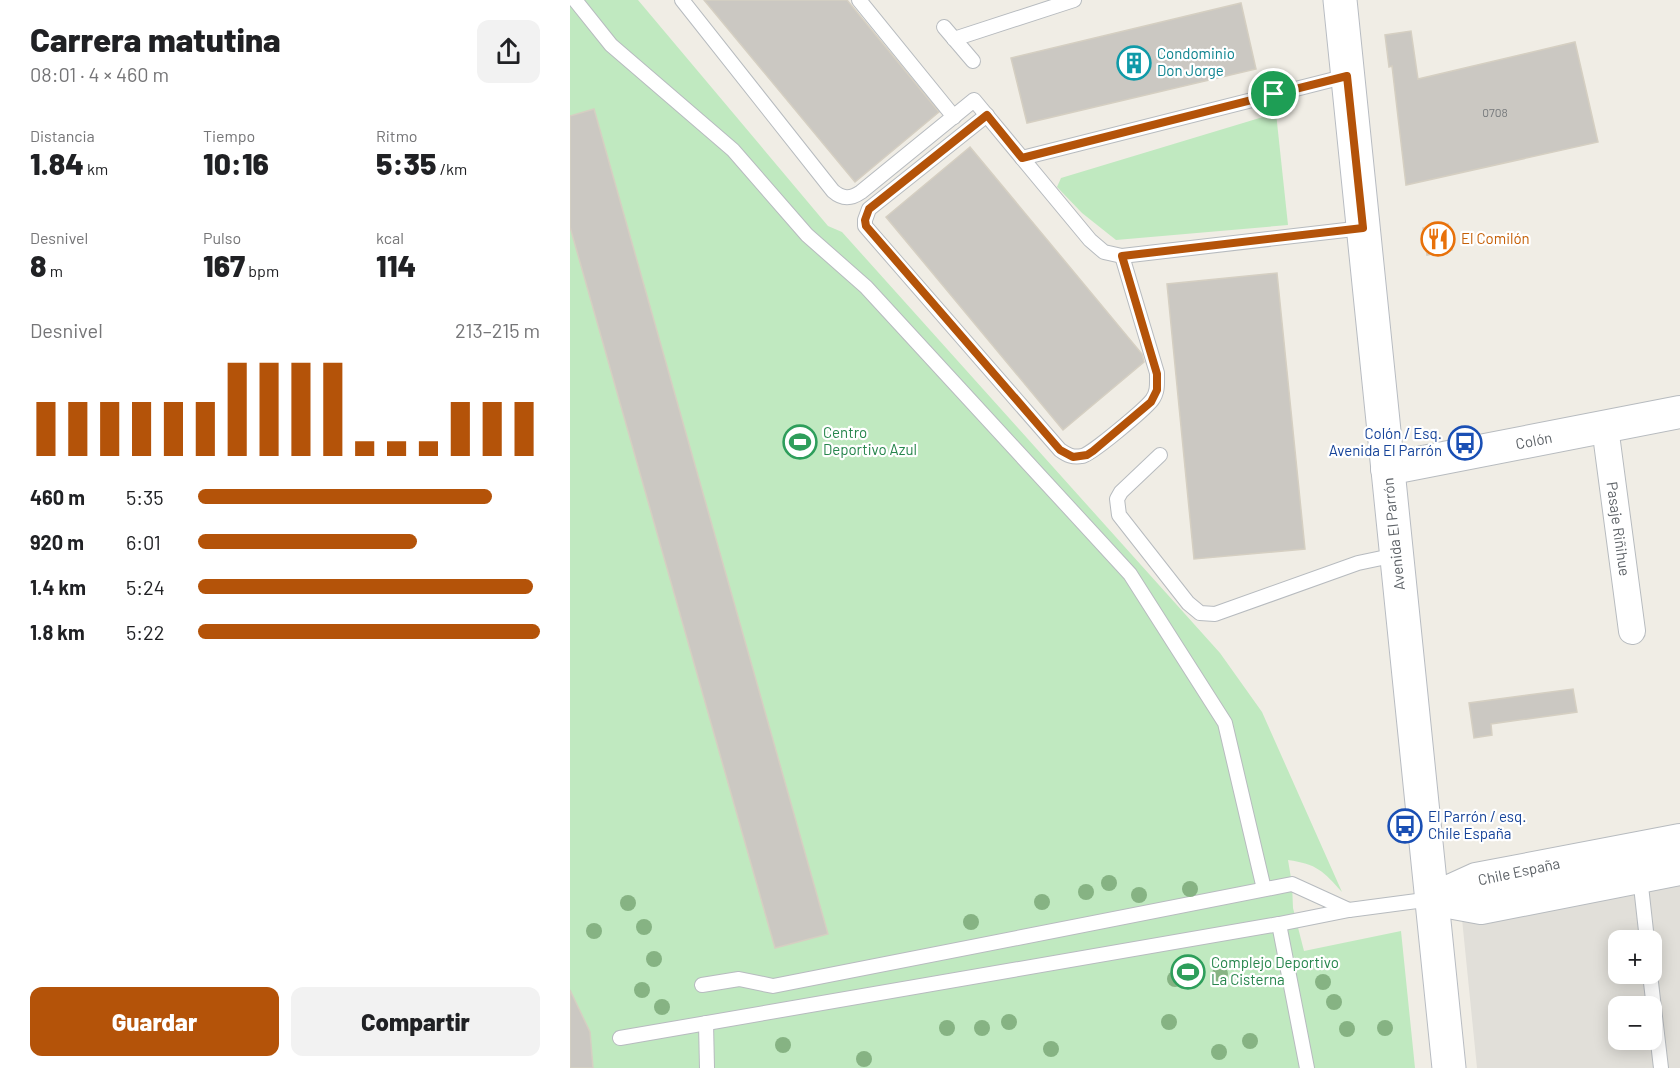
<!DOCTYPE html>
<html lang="es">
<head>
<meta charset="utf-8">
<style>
	body { margin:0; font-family:Barlow,sans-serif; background:#f2f2f2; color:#202124; height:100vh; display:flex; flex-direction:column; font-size:22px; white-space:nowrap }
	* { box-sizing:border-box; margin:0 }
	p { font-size:20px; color:#757577 }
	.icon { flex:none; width:33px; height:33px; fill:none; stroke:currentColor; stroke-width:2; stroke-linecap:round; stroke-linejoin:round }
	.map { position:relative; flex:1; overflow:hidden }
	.sheet { display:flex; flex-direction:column; background:#fff; width:570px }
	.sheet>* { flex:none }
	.buttons { position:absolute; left:1038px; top:930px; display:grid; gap:12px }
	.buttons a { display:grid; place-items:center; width:54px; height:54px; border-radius:12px; background:#fff; box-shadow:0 3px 15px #0003; font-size:30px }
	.pin { position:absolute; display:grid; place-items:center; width:51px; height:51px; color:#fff; margin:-26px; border:3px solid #fff; border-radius:50%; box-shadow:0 2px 6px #0007 }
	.round { display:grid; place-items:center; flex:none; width:63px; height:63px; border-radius:12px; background:#f2f2f2 }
	.overview { display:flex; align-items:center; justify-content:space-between; height:102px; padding:0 30px }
	h1 { font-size:33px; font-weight:800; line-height:45px }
	.metrics { display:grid; grid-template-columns:repeat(3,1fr); gap:9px; height:102px; padding:6px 30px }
	.metrics div { display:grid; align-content:center }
	.metrics b { font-size:30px; font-weight:800 }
	.metrics small { font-size:16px; font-weight:400 }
	.metrics p { font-size:16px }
	.chart { height:168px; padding:12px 30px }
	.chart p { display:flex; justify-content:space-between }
	.chart svg { width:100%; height:108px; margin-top:6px; stroke:#b45309; stroke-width:6 }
	.action { display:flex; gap:12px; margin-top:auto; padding:12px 30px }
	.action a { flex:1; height:69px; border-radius:12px; background:#b45309; color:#fff; font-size:24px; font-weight:800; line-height:69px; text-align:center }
	.action a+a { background:#f2f2f2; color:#202124 }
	ul { padding:0 30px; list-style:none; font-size:20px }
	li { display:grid; grid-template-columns:96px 72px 1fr; align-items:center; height:45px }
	li i { height:15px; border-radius:8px; background:#b45309 }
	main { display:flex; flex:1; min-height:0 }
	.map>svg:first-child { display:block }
	.industrial { fill:#e1dfd9; fill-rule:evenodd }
	.green { fill:#c0e9c0 }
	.building { fill:#cbc8c2; stroke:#d5cfc2; stroke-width:1.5 }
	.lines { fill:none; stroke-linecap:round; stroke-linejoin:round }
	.service-casing { stroke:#b7bbbf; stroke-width:16 }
	.minor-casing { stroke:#b7bbbf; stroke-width:28 }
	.tertiary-casing { stroke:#b7bbbf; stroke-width:34 }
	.secondary-casing { stroke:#b8bcc2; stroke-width:35 }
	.service { stroke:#fff; stroke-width:14 }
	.minor { stroke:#fff; stroke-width:26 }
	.tertiary { stroke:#fff; stroke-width:32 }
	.secondary { stroke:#fff; stroke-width:33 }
	.tree { fill:#86b383 }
	.route-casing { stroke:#fff; stroke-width:12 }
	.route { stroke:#b45309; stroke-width:8 }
	.labels { text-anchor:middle; stroke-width:4.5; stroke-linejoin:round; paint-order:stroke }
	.number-label { font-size:12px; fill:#787b7d }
	.culture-label { font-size:15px; fill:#0d838f; stroke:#fff; text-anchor:start }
	.food-label { font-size:15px; fill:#c56008; stroke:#fff; text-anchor:start }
	.leisure-label { font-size:15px; fill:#27864d; stroke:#fff; text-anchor:start }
	.transit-label { font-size:15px; fill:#164399; stroke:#fff; text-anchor:end }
	.street-label { font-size:15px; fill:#5c6166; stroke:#fff }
</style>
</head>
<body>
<main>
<section class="sheet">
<div class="overview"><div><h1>Carrera matutina</h1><p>08:01 · 4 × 460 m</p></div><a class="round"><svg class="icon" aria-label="share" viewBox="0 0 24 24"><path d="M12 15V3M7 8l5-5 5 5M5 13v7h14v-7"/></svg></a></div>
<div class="metrics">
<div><p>Distancia</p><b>1.84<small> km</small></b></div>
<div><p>Tiempo</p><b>10:16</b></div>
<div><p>Ritmo</p><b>5:35<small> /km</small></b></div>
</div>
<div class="metrics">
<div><p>Desnivel</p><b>8<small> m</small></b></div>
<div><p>Pulso</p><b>167<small> bpm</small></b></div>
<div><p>kcal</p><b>114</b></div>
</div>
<div class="chart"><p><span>Desnivel</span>213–215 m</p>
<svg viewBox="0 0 160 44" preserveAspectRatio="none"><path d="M5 44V22M15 44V22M25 44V22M35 44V22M45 44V22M55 44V22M65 44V6M75 44V6M85 44V6M95 44V6M105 44V38M115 44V38M125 44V38M135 44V22M145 44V22M155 44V22"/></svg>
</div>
<ul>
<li><b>460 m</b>5:35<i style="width:86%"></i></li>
<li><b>920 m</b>6:01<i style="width:64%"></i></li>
<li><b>1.4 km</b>5:24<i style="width:98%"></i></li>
<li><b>1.8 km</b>5:22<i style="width:100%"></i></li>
</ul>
<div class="action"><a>Guardar</a><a>Compartir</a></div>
</section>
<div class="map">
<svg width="1110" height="1068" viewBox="0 0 1110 1068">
	<rect width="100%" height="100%" fill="#f0ede5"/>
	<!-- industrial -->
	<path class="industrial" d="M1110,878V1068H907L892,919ZM1048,940H1082V974H1048ZM1048,1006H1082V1040H1048Z"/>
	<!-- green -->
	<g class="green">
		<path d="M0,0H68L258,226L272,232L650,653L692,712L772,892C753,871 747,864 718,860L722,884L723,908L734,951L831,931L845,1068H0Z"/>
		<polygon points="706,113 718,225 546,240 512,213 487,187 491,178"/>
	</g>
	<!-- building -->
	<g class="building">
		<polygon points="134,0 277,0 369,112 285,182"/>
		<polygon points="671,3 686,69 457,123 441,58"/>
		<polygon points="841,31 848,79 1005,42 1028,142 836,185 822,66 819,67 815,35"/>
		<polygon points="24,109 258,934 205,948 0,227 0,116"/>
		<polygon points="400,147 572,354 574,362 493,430 316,217"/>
		<polygon points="878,224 882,250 857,255 853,228"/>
		<polygon points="707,273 735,549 624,559 597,284"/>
		<polygon points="1003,689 1007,712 921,724 922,735 904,738 899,703"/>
		<polygon points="0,990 20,1032 23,1068 0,1068"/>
	</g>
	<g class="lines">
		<defs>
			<g id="service">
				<polyline points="5,0 41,45 163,150 237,235 296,287 560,574 655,723 694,889"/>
				<path d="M112,0L263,191C272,199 281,199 291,192L404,100L520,240L534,252L552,256L793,228"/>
				<polyline points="289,0 384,117"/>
				<polyline points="374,27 403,61"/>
				<polyline points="384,39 504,0"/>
				<path d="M417,115L299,209L295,220V226L490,450C497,455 503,458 512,456C521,455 575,409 582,400C588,392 587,384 587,373L552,256"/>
				<polyline points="452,158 777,76"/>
				<polyline points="590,455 551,492 547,499 549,515 618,603 630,613 645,614 788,563 826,555"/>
				<polyline points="1070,877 1077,940"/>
				<polyline points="709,924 737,1068"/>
				<polyline points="1080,974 1091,1068"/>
				<polyline points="132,985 169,979 203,986 722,884 779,910"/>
				<polyline points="136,1023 137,1068"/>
				<polyline points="50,1038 709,924 779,910 862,899"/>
			</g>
			<polyline id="minor" points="1035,427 1062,631"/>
			<g id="tertiary">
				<polyline points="817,469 1110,412"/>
				<polyline points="862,899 906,879 1110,840"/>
				<polyline points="862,899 911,908 1110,869"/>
			</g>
			<polyline id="secondary" points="770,0 879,1068"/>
		</defs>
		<!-- service casing -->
		<use href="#service" class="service-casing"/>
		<!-- minor casing -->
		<use href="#minor" class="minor-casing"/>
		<!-- tertiary casing -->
		<use href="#tertiary" class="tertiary-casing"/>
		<!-- secondary casing -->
		<use href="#secondary" class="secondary-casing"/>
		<!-- service -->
		<use href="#service" class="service"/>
		<!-- minor -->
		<use href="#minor" class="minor"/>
		<!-- tertiary -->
		<use href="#tertiary" class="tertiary"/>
		<!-- secondary -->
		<use href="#secondary" class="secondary"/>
	</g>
	<!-- trees -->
	<g class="tree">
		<circle cx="539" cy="883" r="8"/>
		<circle cx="620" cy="889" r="8"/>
		<circle cx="516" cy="892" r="8"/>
		<circle cx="569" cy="895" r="8"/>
		<circle cx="472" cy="902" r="8"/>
		<circle cx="58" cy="903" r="8"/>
		<circle cx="401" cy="922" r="8"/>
		<circle cx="74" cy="927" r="8"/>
		<circle cx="24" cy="931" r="8"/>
		<circle cx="84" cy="959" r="8"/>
		<circle cx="650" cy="974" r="8"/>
		<circle cx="605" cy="979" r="8"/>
		<circle cx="753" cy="982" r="8"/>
		<circle cx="72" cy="990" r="8"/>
		<circle cx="764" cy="1002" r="8"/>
		<circle cx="92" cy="1007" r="8"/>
		<circle cx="439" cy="1022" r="8"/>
		<circle cx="599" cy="1022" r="8"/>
		<circle cx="377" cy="1028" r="8"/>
		<circle cx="412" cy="1028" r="8"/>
		<circle cx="815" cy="1028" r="8"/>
		<circle cx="777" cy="1029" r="8"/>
		<circle cx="680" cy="1041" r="8"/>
		<circle cx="213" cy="1045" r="8"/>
		<circle cx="481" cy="1049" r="8"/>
		<circle cx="649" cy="1052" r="8"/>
		<circle cx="294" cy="1059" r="8"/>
	</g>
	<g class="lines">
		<defs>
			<polygon id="route" points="777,76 793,228 552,256 587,374 587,390 581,402 523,451 517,455 503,457 490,450 296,226 295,220 299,209 417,115 452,158"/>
		</defs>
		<!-- route casing -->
		<use href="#route" class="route-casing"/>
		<!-- route -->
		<use href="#route" class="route"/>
	</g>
	<!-- icons -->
	<defs>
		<symbol id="building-ring" viewBox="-11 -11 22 22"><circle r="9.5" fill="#fff" stroke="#0f9aa8" stroke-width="1.5"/><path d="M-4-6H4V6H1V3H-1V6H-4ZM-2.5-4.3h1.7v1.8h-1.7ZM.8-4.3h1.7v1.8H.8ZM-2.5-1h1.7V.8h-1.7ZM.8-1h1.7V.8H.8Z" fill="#0f9aa8"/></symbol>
		<symbol id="restaurant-ring" viewBox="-11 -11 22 22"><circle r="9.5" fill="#fff" stroke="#e8710a" stroke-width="1.5"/><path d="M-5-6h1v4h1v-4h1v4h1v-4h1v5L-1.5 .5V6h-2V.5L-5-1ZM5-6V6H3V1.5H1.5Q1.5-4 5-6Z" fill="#e8710a"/></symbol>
		<symbol id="stadium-ring" viewBox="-11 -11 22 22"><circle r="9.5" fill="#fff" stroke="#2e9e5b" stroke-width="1.5"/><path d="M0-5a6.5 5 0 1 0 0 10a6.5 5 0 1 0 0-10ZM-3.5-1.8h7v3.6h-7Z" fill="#2e9e5b"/></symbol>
		<symbol id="bus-ring" viewBox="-11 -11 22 22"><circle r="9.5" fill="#fff" stroke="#1a4fb4" stroke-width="1.5"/><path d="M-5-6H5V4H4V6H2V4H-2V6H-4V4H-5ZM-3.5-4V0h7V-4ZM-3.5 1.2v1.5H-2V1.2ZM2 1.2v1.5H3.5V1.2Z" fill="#1a4fb4"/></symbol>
	</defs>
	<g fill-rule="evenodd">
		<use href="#building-ring" x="545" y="44" width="38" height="38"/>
		<use href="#restaurant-ring" x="849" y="220" width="38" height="38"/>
		<use href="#stadium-ring" x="211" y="423" width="38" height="38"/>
		<use href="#bus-ring" x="876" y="424" width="38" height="38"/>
		<use href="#bus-ring" x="816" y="807" width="38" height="38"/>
		<use href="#stadium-ring" x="599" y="953" width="38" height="38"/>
	</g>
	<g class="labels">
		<!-- number labels -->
		<g class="number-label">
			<text x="925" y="117">0708</text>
		</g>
		<!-- culture labels -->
		<g class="culture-label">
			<text x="587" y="59">Condominio<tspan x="587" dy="17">Don Jorge</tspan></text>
		</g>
		<!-- food labels -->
		<g class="food-label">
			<text x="891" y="244">El Comilón</text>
		</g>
		<!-- leisure labels -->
		<g class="leisure-label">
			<text x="253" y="438">Centro<tspan x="253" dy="17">Deportivo Azul</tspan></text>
			<text x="641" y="968">Complejo Deportivo<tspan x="641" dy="17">La Cisterna</tspan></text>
		</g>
		<!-- transit labels -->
		<g class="transit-label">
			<text x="872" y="439">Colón / Esq.<tspan x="872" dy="17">Avenida El Parrón</tspan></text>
			<text x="858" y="822" text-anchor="start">El Parrón / esq.<tspan x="858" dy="17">Chile España</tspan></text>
		</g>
		<!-- street labels -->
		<g class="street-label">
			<text transform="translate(964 441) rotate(-11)" y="5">Colón</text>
			<text transform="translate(1048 529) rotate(82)" y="5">Pasaje Riñihue</text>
			<text transform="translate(824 534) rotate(-96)" y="5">Avenida El Parrón</text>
			<text transform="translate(949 872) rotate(-12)" y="5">Chile España</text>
		</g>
	</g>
</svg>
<div class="buttons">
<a>+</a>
<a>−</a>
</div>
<div class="pin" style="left:704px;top:94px;background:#1e9e55"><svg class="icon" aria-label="arrive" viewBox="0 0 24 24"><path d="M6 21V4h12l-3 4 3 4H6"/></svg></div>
</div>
</main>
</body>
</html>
